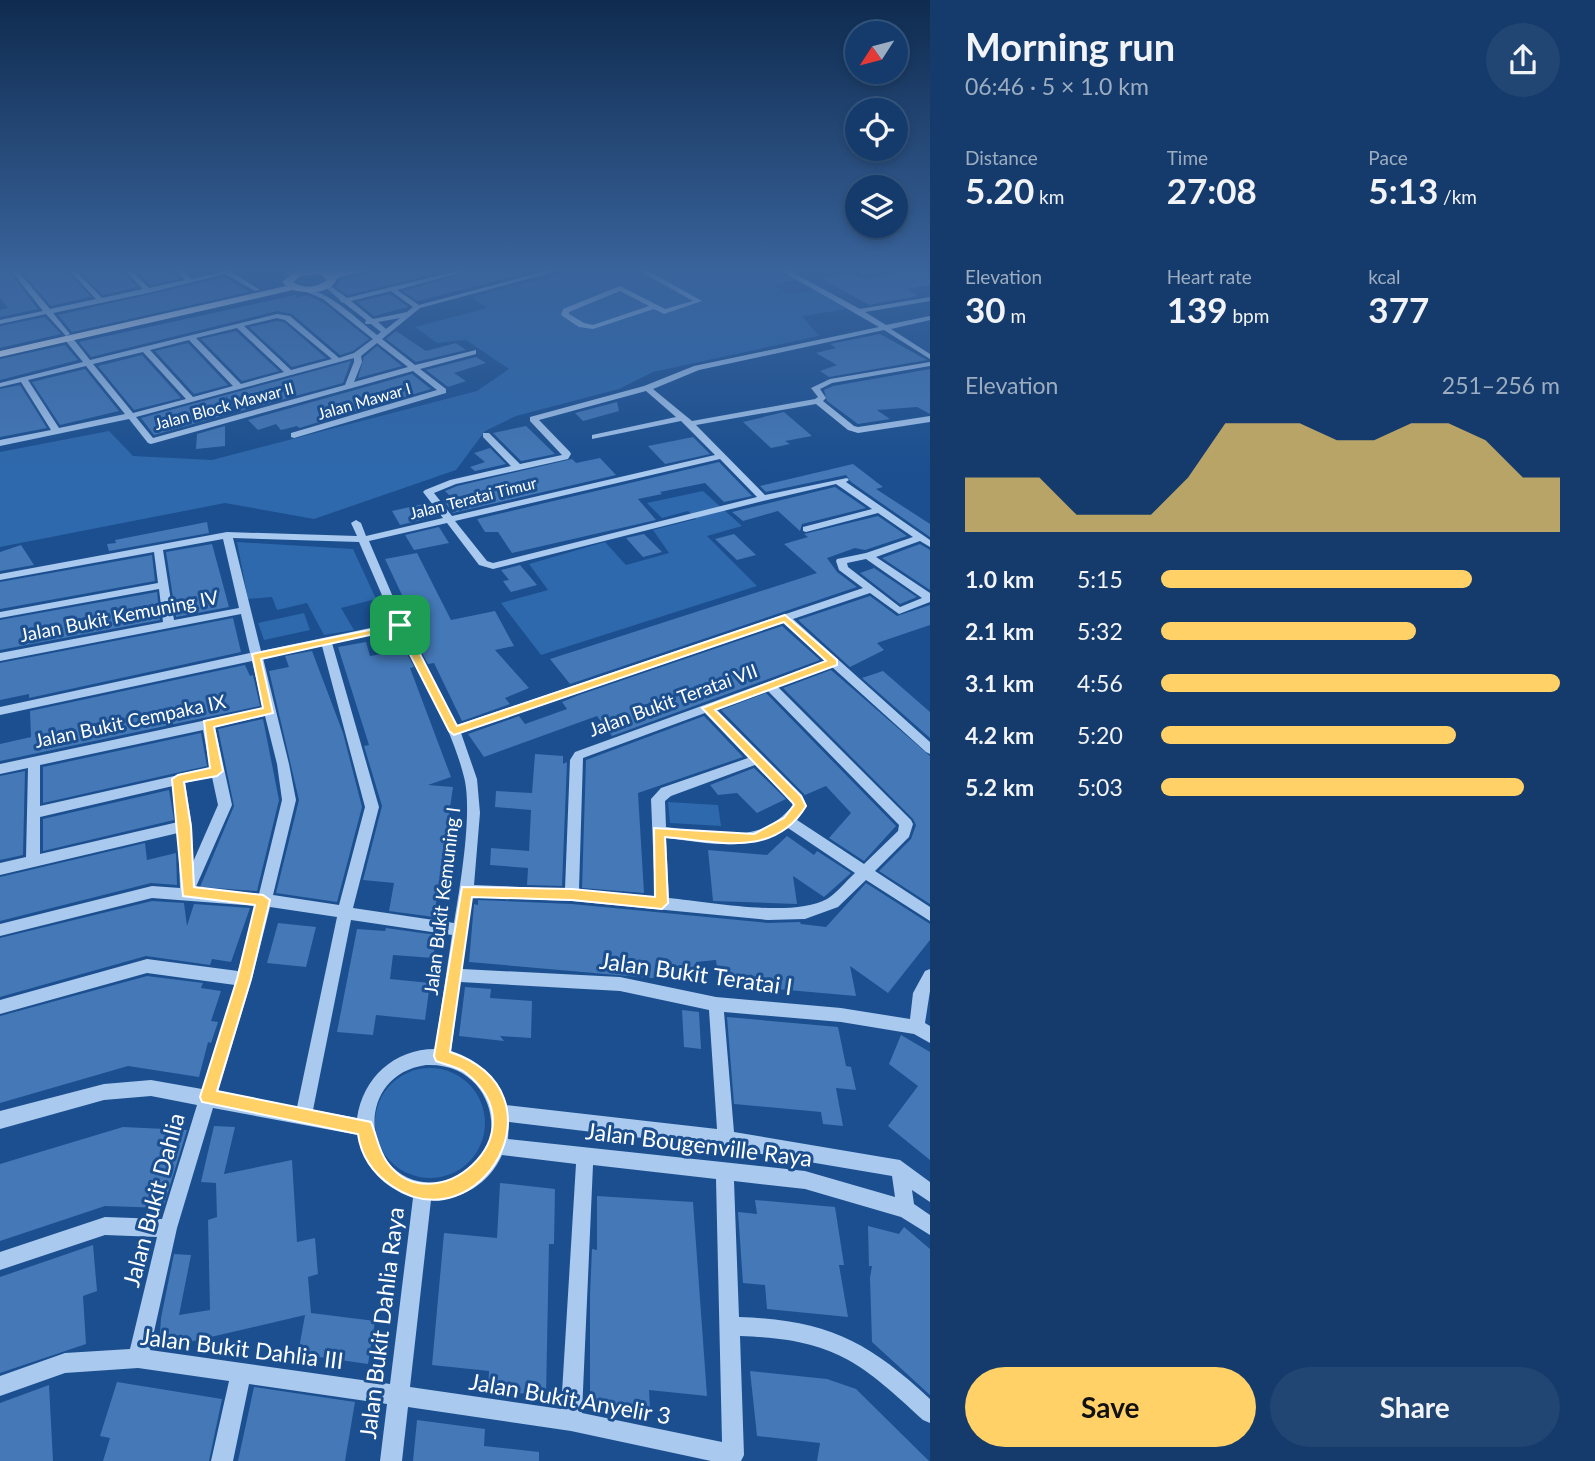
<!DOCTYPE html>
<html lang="en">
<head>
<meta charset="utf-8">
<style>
	body { margin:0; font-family:Lato,sans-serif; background:#214673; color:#f1f3f6; height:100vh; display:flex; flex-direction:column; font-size:26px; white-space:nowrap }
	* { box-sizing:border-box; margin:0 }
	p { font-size:23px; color:#9dadc1 }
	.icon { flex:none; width:38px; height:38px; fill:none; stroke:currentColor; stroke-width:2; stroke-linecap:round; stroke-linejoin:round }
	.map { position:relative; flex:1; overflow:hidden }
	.panel { display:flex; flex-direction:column; background:#143b6b; width:665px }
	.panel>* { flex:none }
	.needle { width:46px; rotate:234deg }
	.buttons { position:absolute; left:845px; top:21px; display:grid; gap:14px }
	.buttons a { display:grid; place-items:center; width:63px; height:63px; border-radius:50%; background:#143b6b; box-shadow:0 4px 10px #0003,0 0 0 2px #33557e; font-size:35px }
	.pin { position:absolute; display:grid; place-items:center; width:60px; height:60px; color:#fff; margin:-30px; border-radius:14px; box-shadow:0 4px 10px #0006 }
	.round { display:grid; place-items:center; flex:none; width:74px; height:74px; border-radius:37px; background:#214673 }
	.headline { display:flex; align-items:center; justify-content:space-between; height:119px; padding:0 35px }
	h1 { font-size:38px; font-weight:700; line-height:52px }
	.stats { display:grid; grid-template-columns:repeat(3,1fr); gap:10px; height:119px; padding:7px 35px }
	.stats div { display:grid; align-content:center }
	.stats b { font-size:35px; font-weight:700 }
	.stats small { font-size:19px; font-weight:400 }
	.stats p { font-size:19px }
	.chart { height:196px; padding:14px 35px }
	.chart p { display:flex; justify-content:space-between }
	.chart svg { width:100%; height:126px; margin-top:7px; fill:#ffd166; opacity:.7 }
	.action { display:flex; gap:14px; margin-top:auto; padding:14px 35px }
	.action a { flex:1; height:80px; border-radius:42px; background:#ffd166; color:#111; font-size:28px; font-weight:700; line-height:80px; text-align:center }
	.action a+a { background:#214673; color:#f1f3f6 }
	ul { padding:0 35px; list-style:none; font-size:23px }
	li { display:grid; grid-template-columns:112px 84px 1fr; align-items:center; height:52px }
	li i { height:18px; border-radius:9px; background:#ffd166 }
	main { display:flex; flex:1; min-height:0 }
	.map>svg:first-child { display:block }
	.green { fill:#2e69ad }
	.building { fill:#4478b7 }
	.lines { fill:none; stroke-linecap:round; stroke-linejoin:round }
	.minor { fill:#a9c9ee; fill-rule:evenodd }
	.major { fill:#f0f6ff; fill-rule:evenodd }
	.route { fill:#ffd166; stroke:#fff; stroke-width:2; fill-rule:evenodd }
	.labels { text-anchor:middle; stroke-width:6; stroke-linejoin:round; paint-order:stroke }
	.far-street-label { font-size:16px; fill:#fff; stroke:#1b4f8f }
	.street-label { font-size:19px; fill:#fff; stroke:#1b4f8f }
	.near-street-label { font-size:23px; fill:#fff; stroke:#1b4f8f }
</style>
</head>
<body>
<main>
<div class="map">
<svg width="930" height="1461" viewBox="0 0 930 1461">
	<rect width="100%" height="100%" fill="#1b4f8f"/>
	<!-- green -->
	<g class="green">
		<polygon points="582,269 630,269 644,274 766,269 794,280 774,285 789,294 814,290 846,309 802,316 819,336 653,372 619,389 516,416 485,431 456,470 314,519 225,503 0,547 0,452 109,431 133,456 212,460 477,391 509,369 466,340 437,343 415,327 487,308 472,297"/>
		<polygon points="703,491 742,526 707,536 757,586 541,655 501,603 548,590 529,564 605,542 626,565 669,553 653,530 696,519 688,511 662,518 647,503"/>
		<polygon points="237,542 353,549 376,599 341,608 354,630 324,635 307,603 277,610 272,597 248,599"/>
		<polygon points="304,613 310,630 264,640 258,623"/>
		<polygon points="668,802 718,805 721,826 670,823"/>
		<circle cx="430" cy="1123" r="55"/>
	</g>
	<!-- building -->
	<g class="building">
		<polygon points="0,269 7,269 38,309 0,317 0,310 8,308 0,298"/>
		<polygon points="19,269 65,269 91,297 51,306"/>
		<polygon points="77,269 120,269 138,287 103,295"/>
		<polygon points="134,269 170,269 180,279 150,285"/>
		<polygon points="378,269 455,269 348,295 336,287 342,279"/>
		<polygon points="478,269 522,269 523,274 417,301 403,291"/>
		<polygon points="915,269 930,269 930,285 907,289 918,296 869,305 821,278 850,273 863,280"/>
		<polygon points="225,277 249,292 72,332 58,315"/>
		<polygon points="390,294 408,307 374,316 357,302"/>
		<polygon points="296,295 296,298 307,295 324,303 369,339 353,351 340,355 292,314 277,311 91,357 79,342"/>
		<polygon points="45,317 61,334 0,348 0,326"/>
		<polygon points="277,321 284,322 326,358 292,367 249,327"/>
		<polygon points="236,331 279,371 242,381 201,339"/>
		<polygon points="396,331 426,351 456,343 466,350 416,362 386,339"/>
		<polygon points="880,334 927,360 829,377 820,371 837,365 816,353 836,348 830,344"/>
		<polygon points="188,343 228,385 194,394 155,351"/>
		<polygon points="65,345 78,360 0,380 0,359"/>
		<polygon points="377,346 402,366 358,378 364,357"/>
		<polygon points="142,355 181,398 134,410 98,366"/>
		<polygon points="476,357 486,363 454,373 466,381 448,387 426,370"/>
		<polygon points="351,361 343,383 240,411 226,396 225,415 154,435 141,418"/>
		<polygon points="85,369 119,411 60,425 32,382"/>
		<polygon points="930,369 930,414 917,407 877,410 890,419 858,424 827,401 824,390 833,386"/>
		<polygon points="412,374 431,389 299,428 297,426 281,430 276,424 258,430 248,420"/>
		<polygon points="20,385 47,428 0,437 0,389"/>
		<polygon points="617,402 619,411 583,421 575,413"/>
		<polygon points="784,412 812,436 785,441 790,444 771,448 743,422"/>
		<polygon points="225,426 225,446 196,449 197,434"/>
		<polygon points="526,426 555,454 521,461 493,433"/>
		<polygon points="693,437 710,454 665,464 648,446"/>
		<polygon points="490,448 506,464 475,471 470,467 485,462 474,453"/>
		<polygon points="600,458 616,475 453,513 443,500 452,498 445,491 457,486 572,459 576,463"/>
		<polygon points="719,462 752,496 724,502 705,483 660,492 662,494 638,499 656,520 512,553 498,532 485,532 477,519"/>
		<polygon points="853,464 883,487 876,489 930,524 930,537 851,482 846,475 766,492 760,486"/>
		<polygon points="835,487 866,508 802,524 800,531 778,511 743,521 732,512"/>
		<polygon points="428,503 438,516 400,525 392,511"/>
		<polygon points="878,516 907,536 865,550 855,548 827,558 837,572 857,587 570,684 550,659 817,573 784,544 808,537 804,534"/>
		<polygon points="207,522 209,533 109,551 107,544 116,543 115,540"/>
		<polygon points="439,527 449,543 414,550 405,535"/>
		<polygon points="644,534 662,552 643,557 626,538"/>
		<polygon points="734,534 756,555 737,560 715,539"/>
		<polygon points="212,544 229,607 176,617 166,552"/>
		<polygon points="920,544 930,550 930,590 882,558"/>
		<polygon points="21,545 34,565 0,571 0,552"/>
		<polygon points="417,553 451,620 495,611 514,646 495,650 529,688 505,698 510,704 462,721 434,663 428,664 419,647 426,646 385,559"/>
		<polygon points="152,555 155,581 0,609 0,582"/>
		<polygon points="520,565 537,585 511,592 503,581 509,580 501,570"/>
		<polygon points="874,568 917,597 900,604 860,573"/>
		<polygon points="157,592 160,620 0,650 0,620"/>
		<polygon points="870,596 897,616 930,605 930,625 877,643 884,650 850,667 798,620"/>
		<polygon points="233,618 241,652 29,698 29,694 0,700 0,663"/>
		<polygon points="782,626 820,660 612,736 597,716 484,757 468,734 519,716 525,724 567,709 562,702 579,695"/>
		<polygon points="366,642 370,656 405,650 414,667 410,668 451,777 428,785 453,787 434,917 389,911 394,883 363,880 382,806 364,746 369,745 338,647"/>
		<polygon points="312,651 343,733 362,807 337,902 276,893 299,800 269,671 289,667 285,656"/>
		<polygon points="245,665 250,676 253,675 260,706 0,761 0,744 31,737 30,711"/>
		<polygon points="831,670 930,756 930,904 879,871 911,839 916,825 913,819 783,688"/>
		<polygon points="883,671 930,712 930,738 862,678"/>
		<polygon points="766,693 896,826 864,861 829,838 851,813 826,786 805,795 721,710"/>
		<polygon points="704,716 743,757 638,793 644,893 582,888 586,760"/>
		<polygon points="263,719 279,800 257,891 200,887 234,806 218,729"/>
		<polygon points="201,733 207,766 43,803 43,767"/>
		<polygon points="535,754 563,756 563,764 567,762 562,886 527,885 528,868 490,865 491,848 529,851 531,810 495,807 496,791 532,793"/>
		<polygon points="754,768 786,799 757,813 737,793 718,795 710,785"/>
		<polygon points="25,771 23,855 0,860 0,776"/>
		<polygon points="169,790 174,820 43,851 43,819"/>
		<polygon points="787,836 814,855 817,851 851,873 824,897 793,876 797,904 713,901 708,850 767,855"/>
		<polygon points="145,843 147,860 176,853 177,885 151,883 0,921 0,877"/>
		<polygon points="866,883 930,924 930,940 888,993 850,966 856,996 719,984 716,960 696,962 697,982 469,962 474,904 478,905 478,900 572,904 768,923 800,922 801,924 826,927"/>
		<polygon points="152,901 184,903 187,926 194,904 250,908 231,962 212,959 210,965 146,956 0,997 0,938"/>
		<polygon points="278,923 316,927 306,967 267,963"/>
		<polygon points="386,928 436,935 433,958 393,955 390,979 430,983 425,1020 376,1015 373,1035 337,1032 357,929 385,931"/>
		<polygon points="147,976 203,983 201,988 221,991 211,1021 218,1022 211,1043 208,1042 199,1077 128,1066 0,1103 0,1016"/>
		<polygon points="465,987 491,989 490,998 532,1001 531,1038 500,1036 504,1041 459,1036"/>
		<polygon points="682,1010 699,1012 701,1049 684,1047"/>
		<polygon points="727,1017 838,1027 846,1066 851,1067 856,1090 836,1088 843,1126 823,1124 821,1112 734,1104"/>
		<polygon points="901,1035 930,1052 930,1160 888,1126 918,1086 889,1064"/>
		<polygon points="214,1126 235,1127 224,1174 292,1160 297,1242 315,1238 318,1274 308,1277 311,1313 375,1321 368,1364 298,1354 305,1315 159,1349 161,1318 174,1254 191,1255 179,1315 210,1310 208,1220 217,1217 216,1183 201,1182"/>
		<polygon points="123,1127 187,1130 163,1208 105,1206 0,1241 0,1164"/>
		<polygon points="500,1183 555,1189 554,1244 549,1244 546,1396 488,1390 489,1371 432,1365 444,1233 497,1238"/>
		<polygon points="597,1196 693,1202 707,1396 649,1390 650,1409 590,1402 590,1295 592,1249 597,1250"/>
		<polygon points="755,1200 835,1207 844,1265 839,1265 848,1317 767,1309 765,1285 743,1283 738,1212 757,1214"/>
		<polygon points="868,1226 899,1234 904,1227 930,1249 930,1395 872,1342 870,1278 872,1266 869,1266"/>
		<polygon points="93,1245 97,1291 83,1296 86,1344 0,1373 0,1277"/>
		<polygon points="750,1371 827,1379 856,1389 929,1461 817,1461 820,1443 757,1436"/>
		<polygon points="117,1382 222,1399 209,1461 103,1461 110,1438 100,1436"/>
		<polygon points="49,1385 53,1461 0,1461 0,1403"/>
		<polygon points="254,1387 355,1402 345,1461 238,1461"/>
		<polygon points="417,1420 485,1429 484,1446 539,1452 539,1461 413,1461"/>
	</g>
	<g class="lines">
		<!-- minor -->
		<g class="minor">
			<polygon points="10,269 16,269 50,309 96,299 68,269 74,269 102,298 143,289 123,269 130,269 149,288 185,280 173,269 180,269 192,279 217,273 225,269 232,269 230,271 260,290 255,291 225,274 148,293 53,313 70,334 66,336 46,314 0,324 0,320 43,311"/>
			<polygon points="285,269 291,269 293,277 289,277"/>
			<path d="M465,269H475L397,290L419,305L554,269H564L420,308L382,339L415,365L476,350V354L420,369L446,389V393L294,438L291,437V433L437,390L413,371L151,444L148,443L129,419L0,446V440L51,430L21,382L0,387V383L83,362L65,340V336H71L90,360L277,314L290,316L339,358L354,353L373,339L323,299L304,291V289C328,290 358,320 377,335L381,332L371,324H365L366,320L344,303L341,302L340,300L325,287V285H329L347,298ZM391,291L413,307L407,312L373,319L351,301ZM277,318L285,320L332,359L291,370L244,326ZM400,318L386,329L378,322ZM237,328L284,372L241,384L196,338ZM189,340L233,386L193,397L150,350ZM377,343L408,367L354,382L362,362L361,356ZM143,352L186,399L133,413L93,364ZM354,358V362L345,385L153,438L136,417ZM86,366L125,414L59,428L28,380Z"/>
			<path d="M640,269H645L702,301L664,314L654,309L593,329L579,327L561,315L563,309L620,286L665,309L693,301L640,271ZM620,291L649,306L593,325L584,323L569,314V312Z"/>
			<path d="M778,269H786L860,309L930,297V301L865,312L886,325L930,316V320L891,329L930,354V359L884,330L699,370L653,389L692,421L815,399L818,397L811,388L830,379L930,362V366L832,383L820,389L826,398L823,401L854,426L858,427L930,416V422L858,433L848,430L816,404L696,425L765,495L847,478L849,480L846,482L930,540V547L920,541L876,557L930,593V602L899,614L870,593L793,619L930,742V754L926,752L832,667L778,687L911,820L913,824L909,837L875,871L930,907V921L866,880L838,907L805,919L768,920L572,901L472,897L462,969L620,977L716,997L841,1008L910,1019L913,993L925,971L930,969V991L925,1023L930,1026V1043L914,1034L841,1022L724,1012L734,1132L900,1160L930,1182V1202L912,1190L914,1204L930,1215V1235L901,1217L805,1189L734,1181L739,1317C826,1320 867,1340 930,1399V1423L923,1420C858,1359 831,1339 740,1336L744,1455L741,1461H711L571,1431L408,1407L402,1461H380L387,1404L249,1384L233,1461H211L229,1381L138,1368L65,1373L0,1396V1376L65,1353L130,1349L157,1237L105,1235L0,1270V1252L105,1217L162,1219L197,1105L151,1096L104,1100L0,1129V1111L104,1084L151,1080L202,1089L235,985L147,973L0,1014V1000L147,959L238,971L256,906L152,898L0,936V924L152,886L180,888L178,833L0,875V863L26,857L28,768L0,774V764L263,708L252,661L0,715V707L250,653L241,614L0,661V653L163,622L159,589L0,618V612L158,583L154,552L0,580V574L227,532L357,536L351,523L356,520L361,523L366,536L443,518L423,492L425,490L450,480L511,466L483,437V433H489L520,464L562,455L530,421V417L644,386L694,366L879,327ZM646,391L676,417L592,435V439L681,421L715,455L452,516L434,493L456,484L568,459L571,454L570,452L539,420ZM720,459L757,497L493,563L487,561L455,521ZM836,484L872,509L803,527V531L806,532L878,513L913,537L866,553L837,559L836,561L839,570L863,588L457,725L405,625L369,541L447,523L479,565L493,569L763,501ZM233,538L359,542L394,623L261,651ZM223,539L239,608L174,620L163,550ZM866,559L922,598L900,607L848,567L847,563ZM783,623L825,661L575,752L570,760L565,889L474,885L480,813L477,779L461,733ZM397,629C421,677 451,725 464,777C473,812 460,886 454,923L353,908L379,807L332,643ZM322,646L365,807L339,905L273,895L296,800L289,764L263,658ZM767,690L899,825L898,831L864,864L797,820L807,806L802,795L716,709ZM705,713L748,758L661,788L651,799L655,897L579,890L583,758ZM265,716L277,764L282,800L259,894L195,889L232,805L215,727ZM203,730L210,768L40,806V765ZM755,765L792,802L793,805C760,847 712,833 666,827L665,801L671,796ZM212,777L218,805L193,862L192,826L185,783ZM173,786L178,822L40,854V817ZM788,828L855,873C846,881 837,893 827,899C793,918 709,902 669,898L666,838C708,843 752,853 788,828ZM270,907L337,917L297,1107L218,1092L252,979ZM351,920L452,935L435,1049C394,1049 363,1078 357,1118L313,1110ZM460,982L620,991L709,1010L717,1129L506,1105C496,1077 479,1060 451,1051ZM426,1065C504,1061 516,1172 442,1182C364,1193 347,1076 426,1065ZM213,1108L358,1135C364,1167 383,1187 413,1198L390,1384L150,1350L177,1228ZM509,1122L726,1148L892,1176L895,1197L805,1171L508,1139ZM502,1155L576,1164L561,1409L410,1387L431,1200C462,1200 489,1184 502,1155ZM593,1165L716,1179L722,1442L582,1413Z"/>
		</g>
		<!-- major -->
		<path class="major" d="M312,269H375L337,278C332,294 308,294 293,290L0,357V351L286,286L282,282L295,272ZM320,274L327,280C316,288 304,289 293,282L301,276Z"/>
	</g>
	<!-- sky -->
	<linearGradient id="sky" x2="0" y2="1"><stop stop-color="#0f2b4f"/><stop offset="0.57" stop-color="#39639b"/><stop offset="1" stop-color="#39639b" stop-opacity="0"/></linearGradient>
	<rect width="930" height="473" fill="url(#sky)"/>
	<!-- route -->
	<path class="route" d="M785,615L837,660V665L715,710L801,796L806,806C774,859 717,841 665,837L668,903L662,909L572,900L472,897L450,1052C570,1092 480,1246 392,1186C374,1174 361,1156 358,1134L202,1102L200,1097L237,979L255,905L183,896L172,779L178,775L210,768L204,721L263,708L252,654L404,623L457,726ZM784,622L826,661L702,708L792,802L794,805L784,818L754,834L654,828L655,897L572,889L462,887L434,1056L436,1061C446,1065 458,1067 466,1073C544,1135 432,1226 387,1162C378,1149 377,1136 371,1122L217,1091L251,979L270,900L263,895L194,887L191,827L184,782L217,776L223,771L214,727L273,713L261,659L397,629L449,731L454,735Z"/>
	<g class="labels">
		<!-- far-street labels -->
		<g class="far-street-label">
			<text transform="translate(364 401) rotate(-16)" y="6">Jalan Mawar I</text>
			<text transform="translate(224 406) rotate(-15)" y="6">Jalan Block Mawar II</text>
			<text transform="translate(473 498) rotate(-14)" y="6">Jalan Teratai Timur</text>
		</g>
		<!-- street labels -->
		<g class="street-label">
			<text transform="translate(119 616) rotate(-11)" y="7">Jalan Bukit Kemuning IV</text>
			<text transform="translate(673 700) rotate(-20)" y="7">Jalan Bukit Teratai VII</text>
			<text transform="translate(130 721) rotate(-12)" y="7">Jalan Bukit Cempaka IX</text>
			<text transform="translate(442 901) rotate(-83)" y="7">Jalan Bukit Kemuning I</text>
		</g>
		<!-- near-street labels -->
		<g class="near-street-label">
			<text transform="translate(696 974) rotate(8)" y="8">Jalan Bukit Teratai I</text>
			<text transform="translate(699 1145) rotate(7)" y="8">Jalan Bougenville Raya</text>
			<text transform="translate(154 1200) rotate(-75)" y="8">Jalan Bukit Dahlia</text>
			<text transform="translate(382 1323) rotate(-83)" y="8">Jalan Bukit Dahlia Raya</text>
			<text transform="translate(242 1349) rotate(7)" y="8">Jalan Bukit Dahlia III</text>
			<text transform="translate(570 1399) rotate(10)" y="8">Jalan Bukit Anyelir 3</text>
		</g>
	</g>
</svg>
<div class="buttons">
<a><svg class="needle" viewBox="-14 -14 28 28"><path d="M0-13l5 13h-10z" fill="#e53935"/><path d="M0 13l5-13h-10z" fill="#9dadc1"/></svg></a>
<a><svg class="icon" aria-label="locate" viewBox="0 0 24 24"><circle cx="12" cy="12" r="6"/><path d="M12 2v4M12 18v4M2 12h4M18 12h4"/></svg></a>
<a><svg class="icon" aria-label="layers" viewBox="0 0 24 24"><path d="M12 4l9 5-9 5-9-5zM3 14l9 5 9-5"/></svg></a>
</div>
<div class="pin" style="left:400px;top:625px;background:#1e9e55"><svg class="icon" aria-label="arrive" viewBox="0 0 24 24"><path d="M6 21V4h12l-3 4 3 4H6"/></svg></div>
</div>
<section class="panel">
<div class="headline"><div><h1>Morning run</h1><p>06:46 · 5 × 1.0 km</p></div><a class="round"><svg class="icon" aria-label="share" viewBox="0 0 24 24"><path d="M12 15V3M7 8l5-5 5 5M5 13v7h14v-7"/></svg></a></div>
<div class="stats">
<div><p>Distance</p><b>5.20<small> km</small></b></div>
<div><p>Time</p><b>27:08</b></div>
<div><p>Pace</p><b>5:13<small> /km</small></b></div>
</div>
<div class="stats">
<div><p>Elevation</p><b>30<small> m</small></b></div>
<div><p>Heart rate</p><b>139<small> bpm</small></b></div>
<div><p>kcal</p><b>377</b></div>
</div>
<div class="chart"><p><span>Elevation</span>251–256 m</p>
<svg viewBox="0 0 160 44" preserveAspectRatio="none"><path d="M0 44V25L10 25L20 25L30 38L40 38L50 38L60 25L70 6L80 6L90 6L100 12L110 12L120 6L130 6L140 12L150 25L160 25V44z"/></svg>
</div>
<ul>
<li><b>1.0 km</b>5:15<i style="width:78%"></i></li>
<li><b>2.1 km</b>5:32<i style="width:64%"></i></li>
<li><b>3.1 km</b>4:56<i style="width:100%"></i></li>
<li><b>4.2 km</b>5:20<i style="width:74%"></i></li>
<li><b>5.2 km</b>5:03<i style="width:91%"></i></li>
</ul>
<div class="action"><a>Save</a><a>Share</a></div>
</section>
</main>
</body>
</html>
